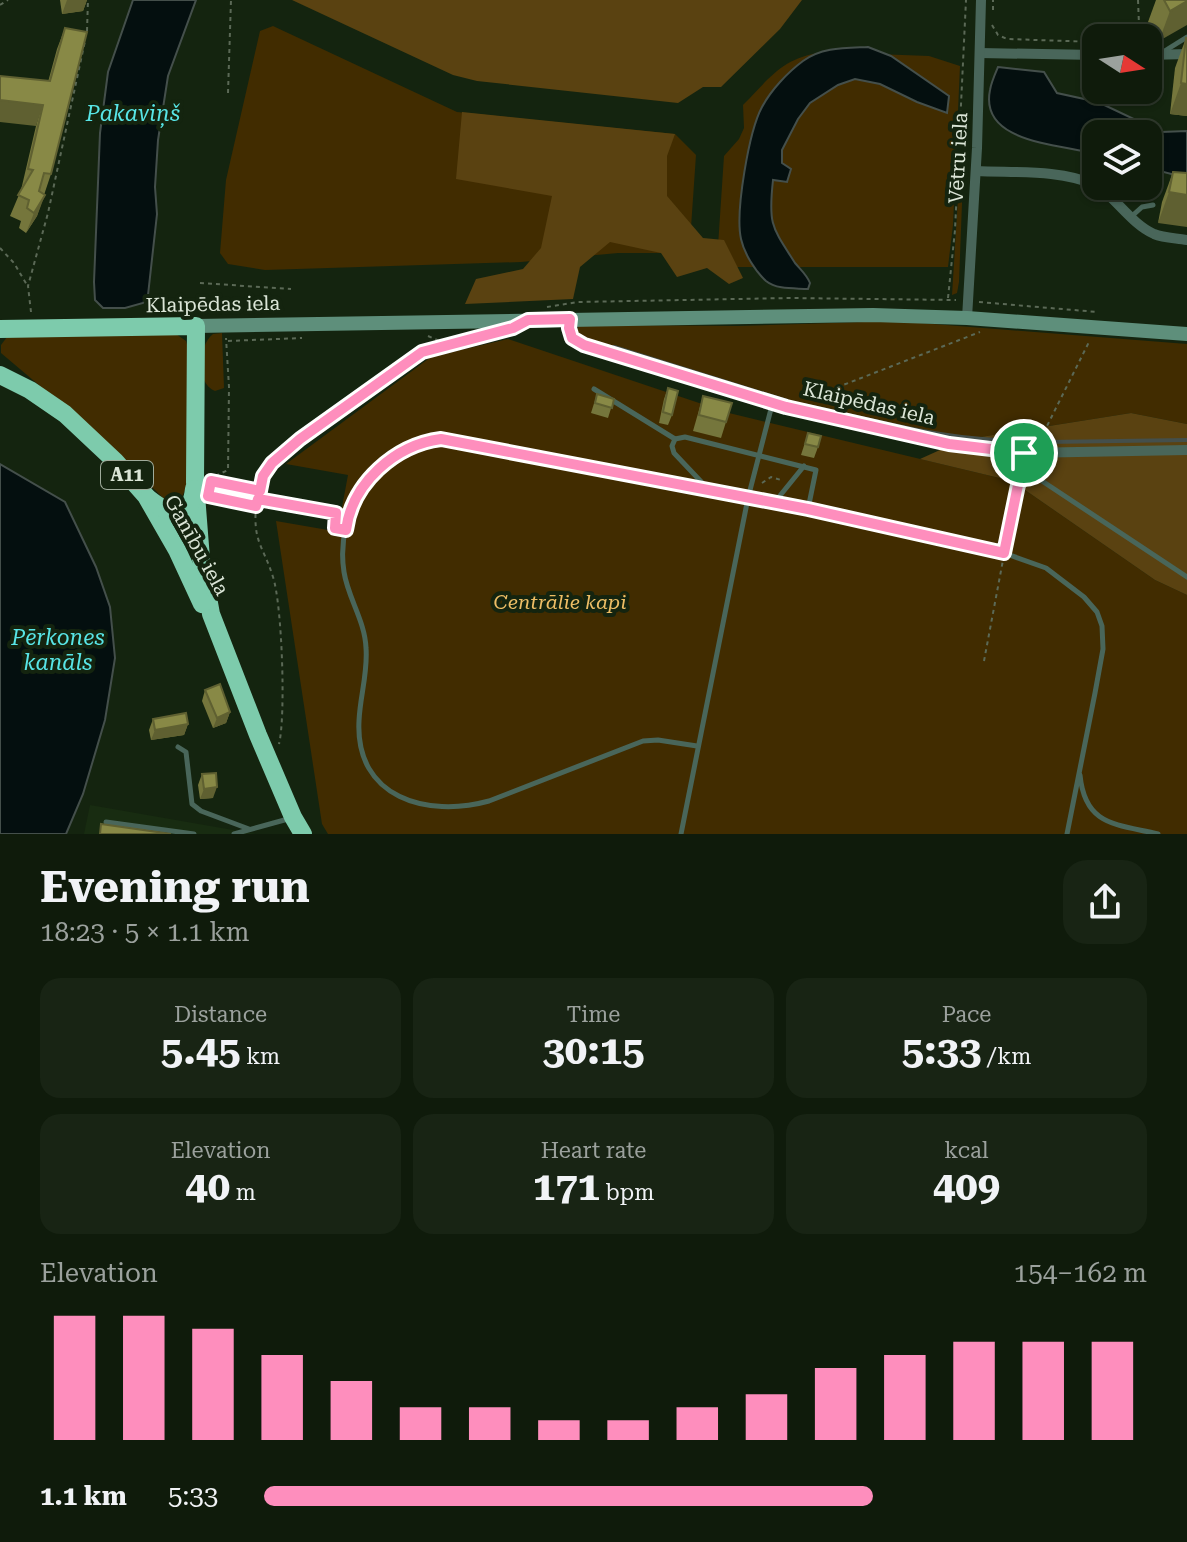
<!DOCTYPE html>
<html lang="en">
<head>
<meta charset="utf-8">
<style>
	body { margin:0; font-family:"Roboto Serif",serif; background:#182414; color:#f1f3f6; height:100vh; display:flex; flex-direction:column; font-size:30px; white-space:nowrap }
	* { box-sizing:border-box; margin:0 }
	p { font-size:26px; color:#9ba19d }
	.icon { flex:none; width:44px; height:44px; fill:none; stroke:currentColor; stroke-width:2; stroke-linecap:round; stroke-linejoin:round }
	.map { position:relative; height:834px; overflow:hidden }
	.details { display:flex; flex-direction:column; background:#0f1b0b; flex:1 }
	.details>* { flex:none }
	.needle { width:52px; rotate:102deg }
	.controls { position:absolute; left:1082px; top:24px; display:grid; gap:16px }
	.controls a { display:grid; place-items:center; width:80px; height:80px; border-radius:16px; background:#0f1b0b; box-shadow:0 2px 6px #0004,0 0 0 2px #2f392c; font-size:40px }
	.pin { position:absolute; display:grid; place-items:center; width:68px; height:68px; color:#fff; margin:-34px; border:4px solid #fff; border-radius:50%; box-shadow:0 2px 8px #0007 }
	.round { display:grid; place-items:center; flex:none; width:84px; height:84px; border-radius:24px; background:#182414 }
	.headline { display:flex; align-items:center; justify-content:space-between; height:136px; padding:0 40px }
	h1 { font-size:44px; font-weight:700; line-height:60px }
	.figures { display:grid; grid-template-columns:repeat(3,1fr); gap:12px; height:136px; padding:8px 40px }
	.figures div { display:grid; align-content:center; border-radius:20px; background:#182414; text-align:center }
	.figures b { font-size:40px; font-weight:700 }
	.figures small { font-size:22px; font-weight:400 }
	.figures p { font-size:22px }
	.chart { height:224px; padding:16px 40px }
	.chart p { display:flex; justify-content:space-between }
	.chart svg { width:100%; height:144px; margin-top:8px; stroke:#fe8ebd; stroke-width:6 }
	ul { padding:0 40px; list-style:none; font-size:26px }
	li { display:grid; grid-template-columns:128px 96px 1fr; align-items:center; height:60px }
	li i { height:20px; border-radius:10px; background:#fe8ebd }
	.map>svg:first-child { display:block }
	.built { fill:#182c11 }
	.green { fill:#412c00 }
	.forest { fill:#5a4211 }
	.water { fill:#040f0f; stroke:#444f4b; stroke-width:2 }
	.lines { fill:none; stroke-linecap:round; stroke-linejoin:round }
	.stream { stroke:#444f4b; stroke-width:4 }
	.path { stroke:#5b6956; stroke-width:2; stroke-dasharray:4 4; stroke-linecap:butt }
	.lane { stroke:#49665a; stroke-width:5 }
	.street { stroke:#49665a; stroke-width:10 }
	.secondary { stroke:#5e8f7b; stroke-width:14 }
	.highway { stroke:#7dcbac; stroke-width:18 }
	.wall { fill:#75763c }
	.shaded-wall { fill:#5f6031 }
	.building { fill:#888946; stroke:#5f6031; stroke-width:2 }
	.route-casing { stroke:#fff; stroke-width:16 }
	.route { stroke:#fe8ebd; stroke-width:10 }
	.labels { text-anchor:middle; stroke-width:8; stroke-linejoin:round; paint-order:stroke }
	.shield { fill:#14240f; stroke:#9fab9b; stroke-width:2 }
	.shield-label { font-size:18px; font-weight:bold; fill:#dbe5d7 }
	.street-label { font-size:20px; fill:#dbe5d7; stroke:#14240f }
	.park-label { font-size:20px; font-style:italic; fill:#edbd65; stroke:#14240f }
	.water-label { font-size:22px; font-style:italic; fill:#58e5e6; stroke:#14240f }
</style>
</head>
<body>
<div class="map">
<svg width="1187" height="834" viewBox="0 0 1187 834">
	<rect width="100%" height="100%" fill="#14240f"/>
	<!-- built -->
	<polygon class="built" points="90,805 256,834 84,834"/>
	<!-- green -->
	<g class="green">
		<polygon points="273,26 457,112 675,134 696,155 690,242 681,253 618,253 521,262 265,270 228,264 220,253 226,180 260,31"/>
		<path d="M823,52L929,56L960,66L953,225L948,267H728L717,261L724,156L739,139L744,128L743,105C771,77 782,58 823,52Z"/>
		<polygon points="961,150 964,151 959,282 957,293 952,295"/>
		<polygon points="895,321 1187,344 1187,424 1131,413 962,440 929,437 771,401 583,340 577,336 578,326 584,325 737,326"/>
		<path d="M222,333L224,388L215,391C195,383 198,346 213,334Z"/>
		<polygon points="176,334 186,341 188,348 188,484 181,499 175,505 167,502 111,446 1,353 1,345 7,337"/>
		<polygon points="508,339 729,413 1012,481 1155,580 1187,595 1187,834 328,834 322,824 276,521 328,530 330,522 339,523 348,475 286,464 431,357"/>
	</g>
	<!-- forest -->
	<g class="forest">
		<polygon points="292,0 802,0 780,29 721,87 703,87 678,103 477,81 453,75"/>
		<polygon points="462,112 675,134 667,156 667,196 703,238 724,240 743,278 729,284 707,268 677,277 661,253 610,242 580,267 573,299 465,304 476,279 523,269 541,248 552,196 456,179"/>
		<polygon points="1131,413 1187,424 1187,595 1155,580 1012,481 920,459 962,440"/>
	</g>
	<!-- water -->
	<g class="water">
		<polygon points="133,0 196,0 168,76 158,140 155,187 157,214 148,295 143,303 125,308 103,308 95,300 94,282 100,133 108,72"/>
		<path d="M868,47L891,56L949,96L947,113L917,102L880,84L855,79L838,85L810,103L798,119L782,150V163L791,169L787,182L773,180C768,225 772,227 795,263C801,270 807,275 810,283L808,289C795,288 777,290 766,281C755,271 744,253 741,239C735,212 749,131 762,107C771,90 788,72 803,61C822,47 845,48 868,47Z"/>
		<path d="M998,67L1044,72L1057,93L1098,102L1161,132L1187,131V178L1148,168V134H1096V154C1062,144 979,144 990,90C991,83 995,74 998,67Z"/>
		<polygon points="0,464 65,502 96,567 110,607 115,658 105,720 83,794 66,834 0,834"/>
	</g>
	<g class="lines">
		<!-- stream -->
		<g class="stream">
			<polyline points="614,347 787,401"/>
			<path d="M803,405C877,420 954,444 1030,440"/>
			<polyline points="1047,442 1187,440"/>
		</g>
		<!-- path -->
		<g class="path">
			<polyline points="1138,0 1139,25"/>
			<polyline points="0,5 8,0"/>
			<polyline points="993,10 993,0"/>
			<polyline points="992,25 998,35 1007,39 1096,42"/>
			<polyline points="87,31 88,0"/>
			<polyline points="228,93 231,0"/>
			<polyline points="0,248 14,263 27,285"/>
			<polyline points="200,283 291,289"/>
			<polyline points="948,298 955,230 966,0"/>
			<polyline points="979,302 1097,312"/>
			<polyline points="547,307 578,302 790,298 956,300"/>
			<polyline points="31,312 28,286 48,213 85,41"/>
			<polyline points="428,336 444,343"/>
			<polyline points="228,341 302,338"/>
			<polyline points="807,399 980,332"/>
			<polyline points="1040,440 1089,342"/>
			<polyline points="211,481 260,491 258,499 336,513 337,528"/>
			<polyline points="211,482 213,477 228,470 229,387 226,338"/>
			<polyline points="762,483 771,477 781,480"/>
			<polyline points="260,491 263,476 272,463 300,439 422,352 480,336"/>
			<polyline points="210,496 256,506 258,500"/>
			<path d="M256,506C253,543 263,545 273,577C282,604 286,716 279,744"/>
			<polyline points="1005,546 1018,485 1024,475"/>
			<polyline points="984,661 1003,560"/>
		</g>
		<!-- lane -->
		<g class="lane">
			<polyline points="1142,34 1144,38"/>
			<polyline points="1163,52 1187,37"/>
			<polyline points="1132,216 1142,207 1153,205"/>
			<polyline points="594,389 675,439"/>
			<polyline points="1024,455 1036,477 1187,577"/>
			<polyline points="709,490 674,453 672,446 675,439 685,437 816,470 808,509"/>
			<polyline points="774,503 804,466"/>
			<path d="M697,746L658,740L643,741L489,801C427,818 355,798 359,721C360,696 368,673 366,648C365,621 348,598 344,572C334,509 379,447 441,439L808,509L1004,553L1046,568L1084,597L1097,612L1102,626L1103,649L1095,693L1067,834"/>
			<polyline points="178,747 186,752 192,804 201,811 249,829"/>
			<path d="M1080,775C1085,826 1116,824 1158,834"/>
			<polyline points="106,822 194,834"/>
			<polyline points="234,834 288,819"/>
			<polyline points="681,834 748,498 772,405"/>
		</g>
		<!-- street -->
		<g class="street">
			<polyline points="980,53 1096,55"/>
			<polyline points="1148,55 1187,54"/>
			<path d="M976,171C1016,173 1059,169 1096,185"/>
			<path d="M1098,186C1117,200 1133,225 1154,234C1164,238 1176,238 1187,240"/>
			<polyline points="967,318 977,148 981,0"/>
			<polyline points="570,319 569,328 572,338 584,345 772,404 949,444 1024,453 1187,450"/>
		</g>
		<!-- secondary -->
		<polyline class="secondary" points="196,326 873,315 967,318 1187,334"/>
		<!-- highway -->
		<g class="highway">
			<polyline points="0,329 196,326 195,482 201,559 211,614 258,735 293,817 303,834"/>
			<polyline points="0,375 30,390 65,414 115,461 146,496 177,550 202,604"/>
			<path d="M148,498C168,514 190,524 194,489"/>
		</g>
	</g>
	<!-- wall -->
	<g class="wall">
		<polygon points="60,0 87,0 83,11 62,14"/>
		<polygon points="1156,0 1187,0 1159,41 1148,22"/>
		<polygon points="65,28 51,174 37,216 26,233 19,228 21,221 10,216 21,190 36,126 57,49"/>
		<polygon points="1186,38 1187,116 1170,114 1175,68"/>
		<polygon points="1173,172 1187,173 1158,223 1162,202"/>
		<polygon points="668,388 672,415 668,425 659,423 664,399"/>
		<polygon points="597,394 614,399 608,418 591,413"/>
		<polygon points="703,396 726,422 721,438 693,431"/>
		<polygon points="808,433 818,447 814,458 801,455"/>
		<polygon points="205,690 230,712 226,723 213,728 202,701"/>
		<polygon points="153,719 188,724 184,735 151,740 149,730"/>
		<polygon points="202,774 213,798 200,799 198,785"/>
	</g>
	<!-- shaded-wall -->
	<g class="shaded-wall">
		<polygon points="67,0 87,0 83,11 62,14"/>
		<polygon points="1187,1 1187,25 1159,41 1170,11"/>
		<polygon points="1181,83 1187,84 1187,116 1170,114"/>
		<polygon points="0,100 43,105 36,126 0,122"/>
		<polygon points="1169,192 1187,195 1187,227 1158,223"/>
		<polygon points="45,195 37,216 26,233 34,213"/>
		<polygon points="230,712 226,723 213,728 217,718"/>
		<polygon points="188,724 184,735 151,740 155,730"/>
		<polygon points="217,787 213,798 200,799 204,789"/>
	</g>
	<!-- building -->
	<g class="building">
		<polygon points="1164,0 1187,0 1187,1 1170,11"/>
		<polygon points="65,28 87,32 51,174 44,173 39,191 45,195 34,213 27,208 29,200 18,195 33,170 28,169 43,105 0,100 0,76 50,81"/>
		<polygon points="1186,38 1187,38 1187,84 1181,83"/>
		<polygon points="1173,172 1187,173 1187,195 1169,192"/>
		<polygon points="668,388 678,391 672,415 663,412"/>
		<polygon points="597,394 614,399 612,408 595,403"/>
		<polygon points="703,396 732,403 726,422 699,415"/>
		<polygon points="808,433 821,436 818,447 805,444"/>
		<polygon points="220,684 230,712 217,718 205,690"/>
		<polygon points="186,713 188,724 155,730 153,719"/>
		<polygon points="216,773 217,787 204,789 202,774"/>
		<polygon points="101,824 171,834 100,834"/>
	</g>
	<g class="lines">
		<defs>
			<path id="route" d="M570,319L569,328L572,338L584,345L786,407L949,444L1024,453L1029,468L1018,485L1004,553L808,509L441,439C395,445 352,483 346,530L335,528L336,513L258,499L256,506L208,496L211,481L260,491L263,476L272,463L300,439L422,352L513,328L528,320Z"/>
		</defs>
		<!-- route casing -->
		<use href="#route" class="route-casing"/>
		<!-- route -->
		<use href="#route" class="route"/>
	</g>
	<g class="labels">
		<!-- shield labels -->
		<rect class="shield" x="101" y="461" width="52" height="28" rx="6"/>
		<g class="shield-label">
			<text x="127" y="481">A11</text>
		</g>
		<!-- street labels -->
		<g class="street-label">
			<text transform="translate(958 158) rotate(-87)" y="7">Vētru iela</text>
			<text transform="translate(213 304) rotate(-1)" y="7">Klaipēdas iela</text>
			<text transform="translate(869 403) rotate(13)" y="7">Klaipēdas iela</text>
			<text transform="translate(197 545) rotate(61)" y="7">Ganību iela</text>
		</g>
		<!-- park labels -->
		<g class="park-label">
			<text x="560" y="609">Centrālie kapi</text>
		</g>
		<!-- water labels -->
		<g class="water-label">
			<text x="133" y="121">Pakaviņš</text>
			<text x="58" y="645">Pērkones<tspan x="58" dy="25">kanāls</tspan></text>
		</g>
	</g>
</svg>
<div class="controls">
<a><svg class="needle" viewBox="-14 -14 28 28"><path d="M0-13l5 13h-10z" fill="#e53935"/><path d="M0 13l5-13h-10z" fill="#9ba19d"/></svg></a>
<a><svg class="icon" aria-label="layers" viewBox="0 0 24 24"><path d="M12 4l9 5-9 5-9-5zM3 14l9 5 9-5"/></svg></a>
</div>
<div class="pin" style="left:1024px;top:453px;background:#1e9e55"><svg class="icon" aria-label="arrive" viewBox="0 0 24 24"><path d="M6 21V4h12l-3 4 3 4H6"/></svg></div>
</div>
<section class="details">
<div class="headline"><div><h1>Evening run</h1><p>18:23 · 5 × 1.1 km</p></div><a class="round"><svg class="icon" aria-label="share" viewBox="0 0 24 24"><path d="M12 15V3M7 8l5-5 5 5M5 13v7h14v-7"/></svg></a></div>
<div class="figures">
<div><p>Distance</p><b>5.45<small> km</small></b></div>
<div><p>Time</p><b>30:15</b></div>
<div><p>Pace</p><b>5:33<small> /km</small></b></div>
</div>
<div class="figures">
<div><p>Elevation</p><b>40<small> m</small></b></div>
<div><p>Heart rate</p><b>171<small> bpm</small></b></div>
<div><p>kcal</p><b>409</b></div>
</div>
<div class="chart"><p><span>Elevation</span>154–162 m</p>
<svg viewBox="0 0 160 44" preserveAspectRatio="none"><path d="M5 44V6M15 44V6M25 44V10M35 44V18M45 44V26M55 44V34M65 44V34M75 44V38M85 44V38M95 44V34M105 44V30M115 44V22M125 44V18M135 44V14M145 44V14M155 44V14"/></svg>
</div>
<ul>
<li><b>1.1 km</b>5:33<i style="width:69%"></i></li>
</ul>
</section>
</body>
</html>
